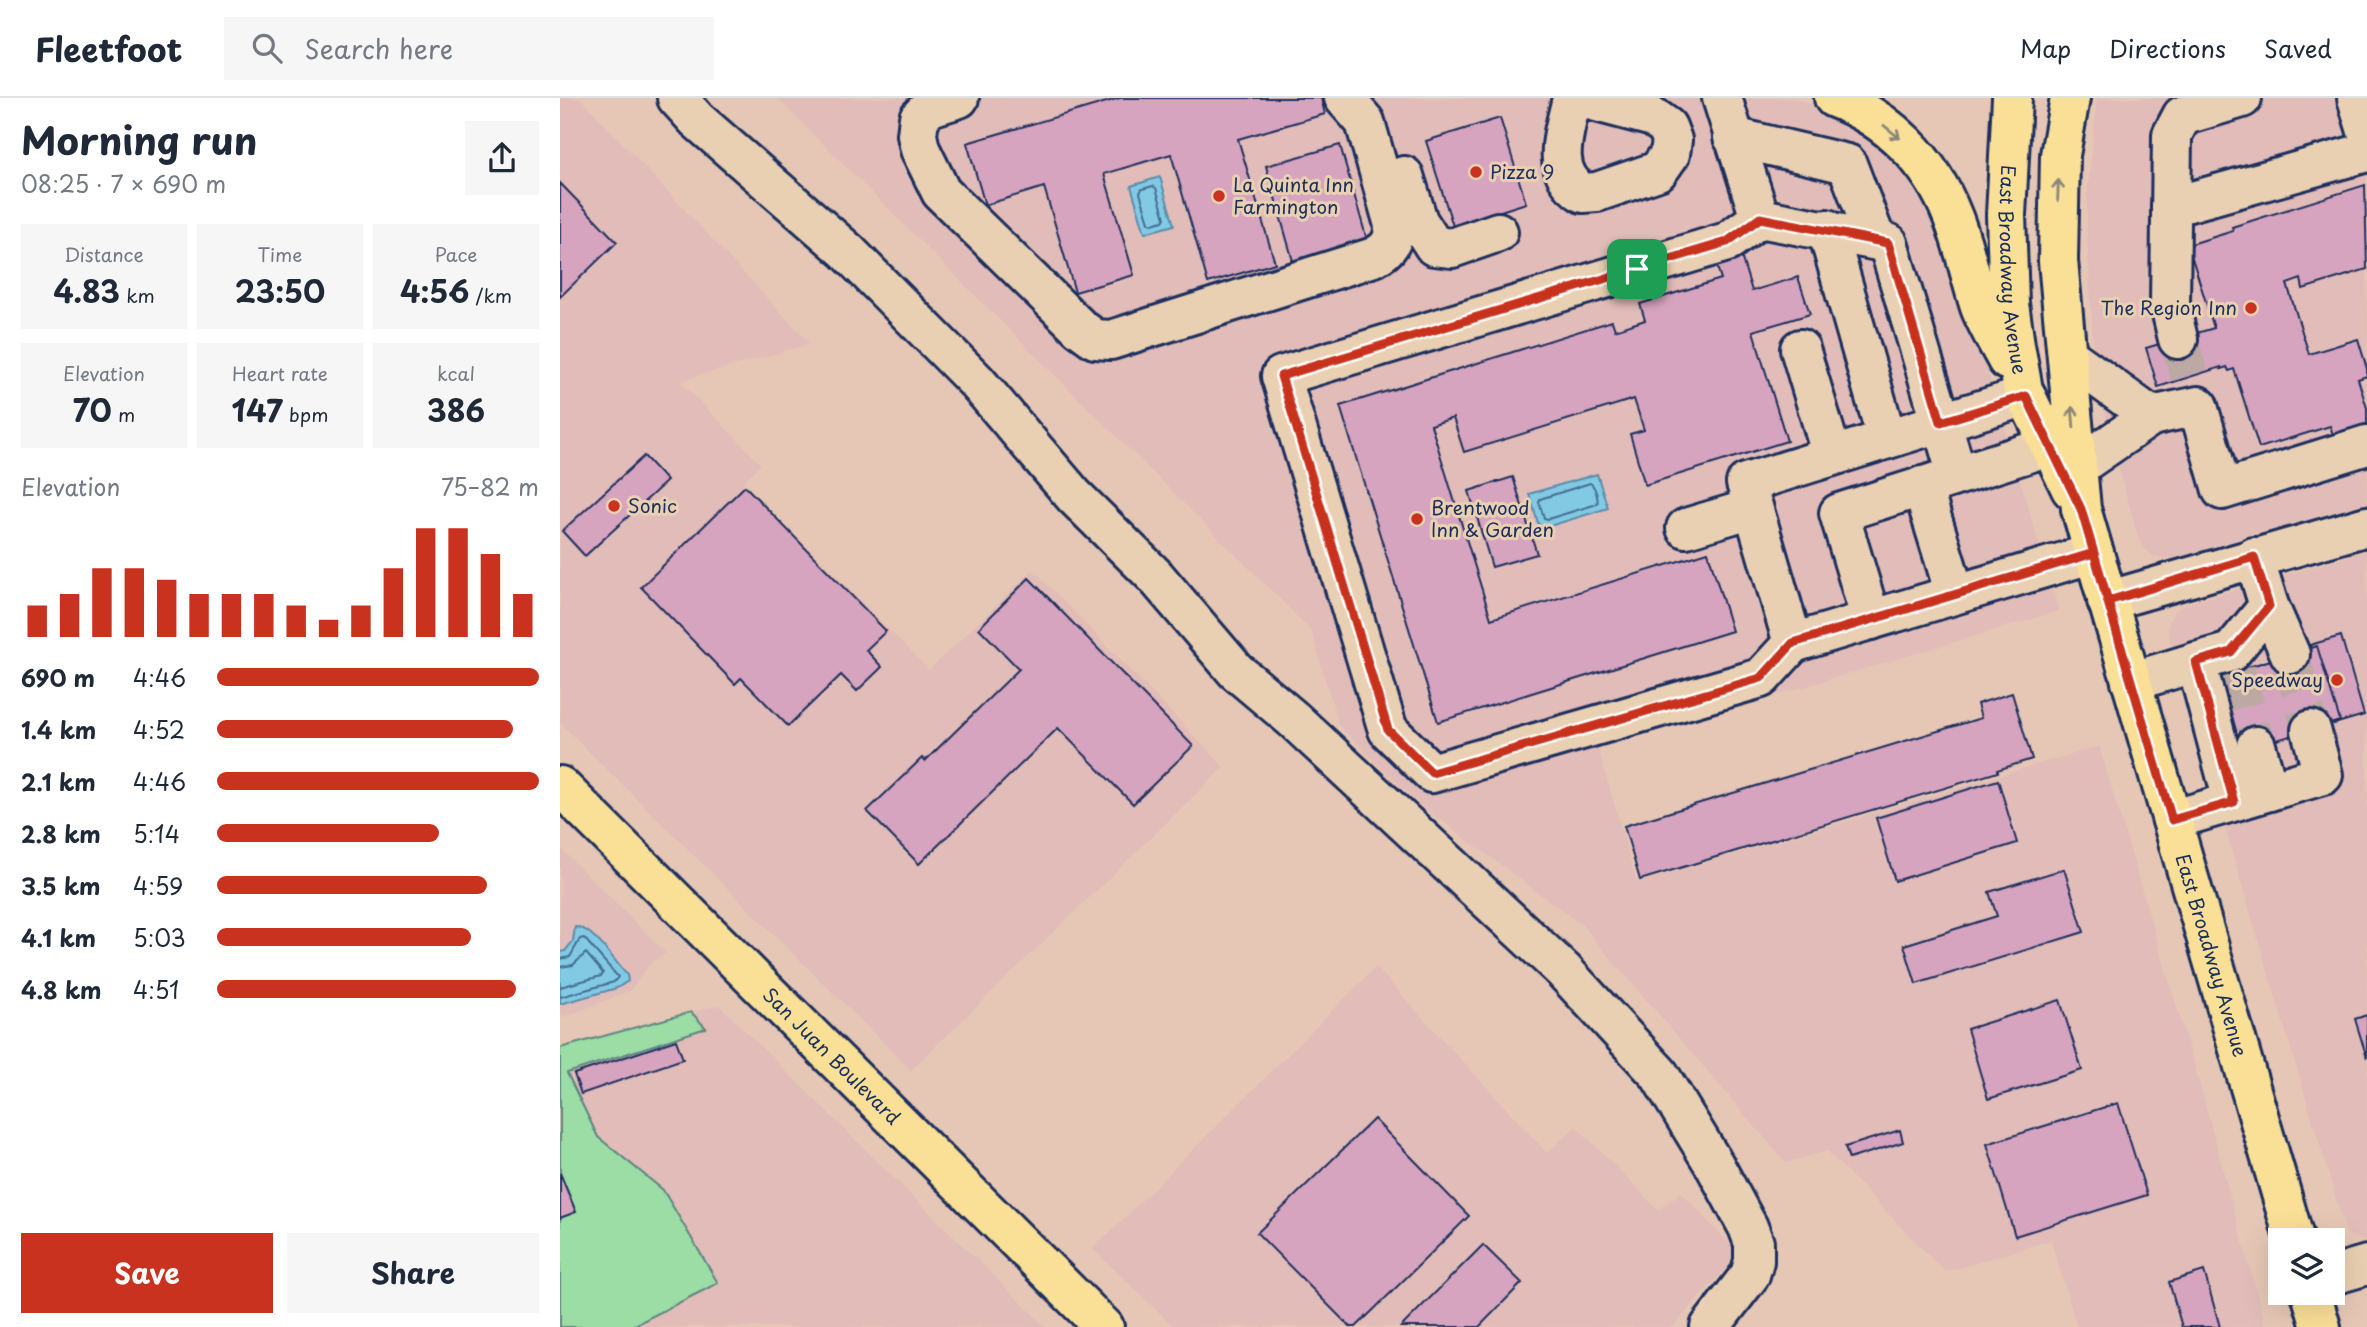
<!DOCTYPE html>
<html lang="en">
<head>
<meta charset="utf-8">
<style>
	body { margin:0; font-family:"Playpen Sans",sans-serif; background:#f6f6f7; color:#1f2937; height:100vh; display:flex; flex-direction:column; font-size:26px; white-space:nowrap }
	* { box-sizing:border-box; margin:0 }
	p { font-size:23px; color:#747a83 }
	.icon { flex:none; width:38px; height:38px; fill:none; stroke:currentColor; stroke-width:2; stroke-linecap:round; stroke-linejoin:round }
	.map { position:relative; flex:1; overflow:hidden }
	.panel { display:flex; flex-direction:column; background:#fff; width:560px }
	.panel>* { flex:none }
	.fabs { position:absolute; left:1708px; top:1130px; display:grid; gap:14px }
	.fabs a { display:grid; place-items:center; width:77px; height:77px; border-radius:0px; background:#fff; box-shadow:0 7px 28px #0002; font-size:35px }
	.pin { position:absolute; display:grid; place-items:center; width:60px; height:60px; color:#fff; margin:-30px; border-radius:14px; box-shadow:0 4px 10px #0006 }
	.round { display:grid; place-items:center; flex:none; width:74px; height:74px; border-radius:0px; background:#f6f6f7 }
	.head { display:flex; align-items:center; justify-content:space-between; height:119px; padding:0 21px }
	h1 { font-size:38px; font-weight:700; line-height:52px }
	.metrics { display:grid; grid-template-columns:repeat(3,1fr); gap:10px; height:119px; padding:7px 21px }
	.metrics div { display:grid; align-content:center; border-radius:0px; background:#f6f6f7; text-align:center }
	.metrics b { font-size:30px; font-weight:700 }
	.metrics small { font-size:19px; font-weight:400 }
	.metrics p { font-size:19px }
	.chart { height:196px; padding:14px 21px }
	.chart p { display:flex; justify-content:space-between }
	.chart svg { width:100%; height:126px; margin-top:7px; stroke:#c8321e; stroke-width:6 }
	.primary-button { display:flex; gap:14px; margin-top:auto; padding:14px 21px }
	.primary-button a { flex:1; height:80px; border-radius:0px; background:#c8321e; color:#fff; font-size:28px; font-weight:700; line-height:80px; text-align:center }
	.primary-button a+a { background:#f6f6f7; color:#1f2937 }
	ul { padding:0 21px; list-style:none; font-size:23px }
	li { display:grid; grid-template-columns:112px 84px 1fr; align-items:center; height:52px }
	li i { height:18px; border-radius:9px; background:#c8321e }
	header { display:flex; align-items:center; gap:42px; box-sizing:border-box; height:98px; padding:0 35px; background:#fff; border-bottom:2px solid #e0e1e3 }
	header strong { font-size:33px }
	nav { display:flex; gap:38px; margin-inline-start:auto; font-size:24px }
	.search { width:490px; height:63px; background:#f6f6f7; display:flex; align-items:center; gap:18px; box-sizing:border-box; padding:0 24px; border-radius:0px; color:#747a83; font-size:26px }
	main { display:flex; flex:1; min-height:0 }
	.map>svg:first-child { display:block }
	.built { fill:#e2bcb8 }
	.green { fill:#9cdca5; stroke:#5c8682; stroke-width:2 }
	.water { fill:#82cae3; stroke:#598cae; stroke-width:2 }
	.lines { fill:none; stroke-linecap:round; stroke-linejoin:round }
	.shore { stroke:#446d93; stroke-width:2 }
	.building { fill:#d7a4bf; stroke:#1b2f5e; stroke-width:2 }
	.minor-tunnel { stroke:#bda9a4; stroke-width:38; stroke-dasharray:38 19; stroke-linecap:butt }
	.minor-casing { stroke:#1b2f5e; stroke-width:44 }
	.major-casing { stroke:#1b2f5e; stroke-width:44 }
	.minor { stroke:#ead0b2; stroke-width:38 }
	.major { stroke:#fadf96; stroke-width:38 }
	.oneway { stroke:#8a877a }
	.route-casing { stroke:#fff; stroke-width:14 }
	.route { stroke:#c8321e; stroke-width:9 }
	.poi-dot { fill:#c8321e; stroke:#ead0b2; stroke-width:2.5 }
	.labels { text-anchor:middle; stroke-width:6; stroke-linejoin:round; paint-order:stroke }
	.poi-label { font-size:19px; fill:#1b2f5e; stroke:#ead0b2; text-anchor:start }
	.street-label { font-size:19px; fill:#1b2f5e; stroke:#ead0b2 }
</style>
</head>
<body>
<header>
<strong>Fleetfoot</strong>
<div class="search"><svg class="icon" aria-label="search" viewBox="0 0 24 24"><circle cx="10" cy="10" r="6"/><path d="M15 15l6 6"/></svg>Search here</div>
<nav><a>Map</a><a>Directions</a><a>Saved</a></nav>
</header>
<main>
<section class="panel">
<div class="head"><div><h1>Morning run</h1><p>08:25 · 7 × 690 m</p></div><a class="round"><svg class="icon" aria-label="share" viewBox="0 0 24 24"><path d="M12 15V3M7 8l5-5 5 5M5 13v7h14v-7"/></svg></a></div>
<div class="metrics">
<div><p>Distance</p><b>4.83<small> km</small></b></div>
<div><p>Time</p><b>23:50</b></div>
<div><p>Pace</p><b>4:56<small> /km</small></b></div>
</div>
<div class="metrics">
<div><p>Elevation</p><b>70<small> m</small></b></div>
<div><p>Heart rate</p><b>147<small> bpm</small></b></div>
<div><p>kcal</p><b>386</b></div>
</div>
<div class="chart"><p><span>Elevation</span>75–82 m</p>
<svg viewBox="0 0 160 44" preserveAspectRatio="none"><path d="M5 44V33M15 44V29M25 44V20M35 44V20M45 44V24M55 44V29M65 44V29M75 44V29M85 44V33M95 44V38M105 44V33M115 44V20M125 44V6M135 44V6M145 44V15M155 44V29"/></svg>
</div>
<ul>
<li><b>690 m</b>4:46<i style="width:100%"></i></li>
<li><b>1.4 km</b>4:52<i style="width:92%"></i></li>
<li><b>2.1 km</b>4:46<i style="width:100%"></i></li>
<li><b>2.8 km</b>5:14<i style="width:69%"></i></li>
<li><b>3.5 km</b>4:59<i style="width:84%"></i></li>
<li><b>4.1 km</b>5:03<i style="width:79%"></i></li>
<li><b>4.8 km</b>4:51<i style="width:93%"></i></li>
</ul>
<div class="primary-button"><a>Save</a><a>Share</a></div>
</section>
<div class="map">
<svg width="1807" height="1229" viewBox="0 0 1807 1229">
	<rect width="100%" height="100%" fill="#e6c7b5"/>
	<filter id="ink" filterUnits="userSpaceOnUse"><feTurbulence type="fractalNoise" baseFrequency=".0143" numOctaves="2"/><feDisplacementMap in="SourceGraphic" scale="14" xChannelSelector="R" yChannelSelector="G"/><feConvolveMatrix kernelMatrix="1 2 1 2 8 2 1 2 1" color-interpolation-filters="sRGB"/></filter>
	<g filter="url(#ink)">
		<!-- built -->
		<g class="built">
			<polygon points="0,0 20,0 250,246 120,283 201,366 183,384 369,572 473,472 664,669 351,972 0,625 0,321 2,319 0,319"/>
			<polygon points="217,0 1234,0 1281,17 1348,71 1392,154 1499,513 1038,650 1077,785 1539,648 1640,987 1706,1229 1517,1229 1491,1142 1385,1174 1267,1053 1226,1065 1023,828 856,704 779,628 751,532"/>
			<polygon points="1537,0 1807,0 1807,404 1611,461 1593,458 1584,450 1578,439 1550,341 1533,247 1527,137 1527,98"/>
			<polygon points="1807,453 1807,1142 1802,1143 1788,1137 1785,1131 1627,604 1607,529 1614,513 1626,506"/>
			<polygon points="0,750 106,855 94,862 84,873 71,892 4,919 0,918 0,906 57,890 48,855 33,837 21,829 15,829 13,843 5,854 0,854"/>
			<polygon points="816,869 987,1055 1016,1028 1098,1112 1121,1094 1179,1156 1113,1229 614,1229 533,1151"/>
			<polygon points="159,907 331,1077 486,1229 71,1229 157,1185 103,1092 38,1039 7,974 145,930 131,914"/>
		</g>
		<!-- green -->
		<polygon class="green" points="131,914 146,930 7,975 38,1039 103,1092 158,1185 71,1229 0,1229 0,950"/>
		<!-- water -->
		<g class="water">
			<polygon points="600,79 614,127 585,135 571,88"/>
			<polygon points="1037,376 1048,410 980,431 969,396"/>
			<path d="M15,829C32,828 55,864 67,877L68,883L57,890L0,906V854L5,853L13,843Z"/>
		</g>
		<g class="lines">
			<!-- shore -->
			<g class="shore">
				<polygon points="593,88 596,90 605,120 603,123 592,126 589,124 580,95 582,91"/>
				<path d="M1030,385C1035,388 1039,401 1037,406L988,421L984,420L979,404L980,401Z"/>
				<polyline points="0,861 10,859 20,841 24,840 58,879 54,884 0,899"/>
				<polyline points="0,869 13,867 26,855 43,875 41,878 0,889"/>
			</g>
		</g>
		<!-- building -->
		<g class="building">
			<polygon points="560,0 761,0 765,16 678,41 715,165 648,185 611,56 544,76 574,177 515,194 484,89 425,107 407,45"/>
			<polygon points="940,20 966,105 893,128 866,43"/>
			<polygon points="780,47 807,142 733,163 706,68"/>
			<polygon points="0,85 57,144 0,199"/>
			<polygon points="1805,87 1807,171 1743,191 1741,181 1727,186 1749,256 1798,241 1807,271 1807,278 1798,281 1807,310 1807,329 1774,339 1770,328 1699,350 1674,271 1669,273 1667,269 1661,271 1661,269 1598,289 1586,250 1654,230 1628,147 1673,133 1672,129"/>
			<polygon points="1181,158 1192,193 1238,179 1250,216 1193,233 1227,343 1085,387 1070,336 1084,332 1074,301 904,354 893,320 871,327 931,521 1148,454 1172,533 878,624 780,308 1052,223 1055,232 1085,222 1080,206 1161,181 1156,166"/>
			<polygon points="84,358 107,383 25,458 2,433"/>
			<polygon points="953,379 977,456 932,469 909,393"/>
			<polygon points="185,388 326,533 306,552 322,569 297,593 281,577 228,628 181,580 175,586 81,489"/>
			<polygon points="469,480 633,648 573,706 498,630 359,766 307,713 362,660 365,663 459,571 419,530"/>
			<polygon points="1781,538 1804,617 1774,626 1750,547"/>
			<polygon points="1757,548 1780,623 1670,656 1648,581"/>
			<polygon points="1452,595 1472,661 1437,672 1438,674 1080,782 1064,728 1421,620 1417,606"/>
			<polygon points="1438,682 1457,745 1335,783 1316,720"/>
			<polygon points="1504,771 1524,834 1356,886 1344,847 1437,818 1429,794"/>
			<polygon points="1500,902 1522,972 1428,1001 1407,931"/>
			<polygon points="1807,917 1807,960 1795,921"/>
			<polygon points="116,942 123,961 21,996 14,976"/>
			<polygon points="1558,1005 1587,1097 1455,1138 1427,1046"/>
			<polygon points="814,1021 909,1118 796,1229 790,1229 697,1135"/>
			<polygon points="1340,1032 1343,1044 1289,1061 1285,1049"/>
			<polygon points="0,1075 16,1114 0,1120"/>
			<polygon points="923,1147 962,1185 919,1229 841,1229"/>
			<polygon points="1644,1173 1660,1229 1622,1229 1609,1184"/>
		</g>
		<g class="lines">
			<!-- minor-tunnel -->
			<g class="minor-tunnel">
				<polyline points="1618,241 1630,279"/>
				<polyline points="1730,556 1751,632"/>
				<polyline points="1676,572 1696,648"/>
			</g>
			<defs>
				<g id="minor">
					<polyline points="117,0 137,22 287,153 417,284 514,398 595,478 676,573 733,621 1003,872 1099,976 1155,1068 1188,1129 1194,1145 1194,1163 1190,1177 1150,1229"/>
					<path d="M399,0L370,9L359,20L357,37L360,51L381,94L520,230L535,241L551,242L814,159C829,151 834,143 834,127L805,24L784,0"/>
					<path d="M1012,0C1005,34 988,73 1023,95L1037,94L1098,73L1110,56L1112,42L1107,29L1093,19L1021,0"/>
					<polyline points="1162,0 1200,120 1328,145 1397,377"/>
					<polyline points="1797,0 1807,33"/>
					<polyline points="1173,39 1287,66 1316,142"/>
					<polyline points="844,78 858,123 874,148 892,150 938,134"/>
					<polyline points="1611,109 1807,54"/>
					<polyline points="1200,120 1167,144 721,278 828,632 872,675 1201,580 1233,545"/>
					<polyline points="1267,131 1327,341"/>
					<polyline points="1618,241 1610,207 1612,37 1622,18 1682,0"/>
					<polyline points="1240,251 1272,358"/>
					<polyline points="1508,258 1591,318 1517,369"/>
					<polyline points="1466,298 1186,385 1233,545 1534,455"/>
					<polyline points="1591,318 1638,308 1662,392 1807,347"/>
					<polyline points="1362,388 1395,496"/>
					<polyline points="1126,430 1193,410"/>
					<polyline points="1694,459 1709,508 1730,556"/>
					<polyline points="1547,503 1807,428"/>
					<polyline points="1311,522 1279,415 1490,348"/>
					<polyline points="1636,564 1671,554 1709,508"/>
					<polyline points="1571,584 1636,564 1673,703"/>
					<polyline points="1696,648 1709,693"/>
					<polyline points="1612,722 1763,677 1751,632"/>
					<polyline points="1773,1177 1807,1167"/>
				</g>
				<g id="major">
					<path d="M1274,0C1328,20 1371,63 1392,117C1404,146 1410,179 1420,209C1427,227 1438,245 1447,262"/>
					<path id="s1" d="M1452,0L1446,117L1449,206L1455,247L1463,292L1511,391"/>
					<path id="s2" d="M1510,0L1500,57L1498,163L1521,411L1735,1143"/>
					<path id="s3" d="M0,688L544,1229"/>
					<polyline points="1751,1195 1761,1229"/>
				</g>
			</defs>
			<!-- minor casing -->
			<use href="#minor" class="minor-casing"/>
			<!-- major casing -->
			<use href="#major" class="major-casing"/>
			<!-- minor -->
			<use href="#minor" class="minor"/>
			<!-- major -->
			<use href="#major" class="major"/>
		</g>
		<!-- one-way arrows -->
		<defs><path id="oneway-shaft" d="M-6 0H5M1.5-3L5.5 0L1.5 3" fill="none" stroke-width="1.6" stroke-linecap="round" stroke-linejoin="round" transform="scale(1.75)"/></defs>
		<g class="oneway">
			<use href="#oneway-shaft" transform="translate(1332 34) rotate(39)"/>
			<use href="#oneway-shaft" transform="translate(1498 92) rotate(-88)"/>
			<use href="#oneway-shaft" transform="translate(1513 319) rotate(-95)"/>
		</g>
	</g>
	<g class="lines" filter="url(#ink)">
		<defs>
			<path id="route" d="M1077,171L721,278L828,632L872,675L1201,580L1233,545L1534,455C1559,544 1586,633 1612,722L1674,704L1636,564L1671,554L1709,508L1694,459L1548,503L1521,411L1466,298L1381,324L1328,145L1200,120L1167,144L1077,171"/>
		</defs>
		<!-- route casing -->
		<use href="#route" class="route-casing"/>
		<!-- route -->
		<use href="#route" class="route"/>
	</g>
	<!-- markers -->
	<g class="poi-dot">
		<circle cx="916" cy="74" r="7"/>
		<circle cx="659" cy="98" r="7"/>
		<circle cx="1691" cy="210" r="7"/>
		<circle cx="54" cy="408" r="7"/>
		<circle cx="857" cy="421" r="7"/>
		<circle cx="1777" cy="582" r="7"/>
	</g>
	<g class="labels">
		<!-- poi labels -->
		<g class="poi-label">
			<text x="930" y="81">Pizza 9</text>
			<text x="673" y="94">La Quinta Inn<tspan x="673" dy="22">Farmington</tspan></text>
			<text x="1677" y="217" text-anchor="end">The Region Inn</text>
			<text x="68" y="415">Sonic</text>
			<text x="871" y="417">Brentwood<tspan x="871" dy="22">Inn &amp; Garden</tspan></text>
			<text x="1763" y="589" text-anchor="end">Speedway</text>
		</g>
		<!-- street labels -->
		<g class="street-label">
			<text dy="7" stroke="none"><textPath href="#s1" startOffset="172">East Broadway Avenue</textPath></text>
			<text dy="7" stroke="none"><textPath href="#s2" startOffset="878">East Broadway Avenue</textPath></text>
			<text dy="7" stroke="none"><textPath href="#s3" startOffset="383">San Juan Boulevard</textPath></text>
		</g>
	</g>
</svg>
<div class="fabs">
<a><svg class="icon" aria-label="layers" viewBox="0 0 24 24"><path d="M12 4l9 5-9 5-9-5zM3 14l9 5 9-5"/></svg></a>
</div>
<div class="pin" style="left:1077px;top:171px;background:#1e9e55"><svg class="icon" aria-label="arrive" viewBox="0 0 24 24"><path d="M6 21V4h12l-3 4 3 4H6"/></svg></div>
</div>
</main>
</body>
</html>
